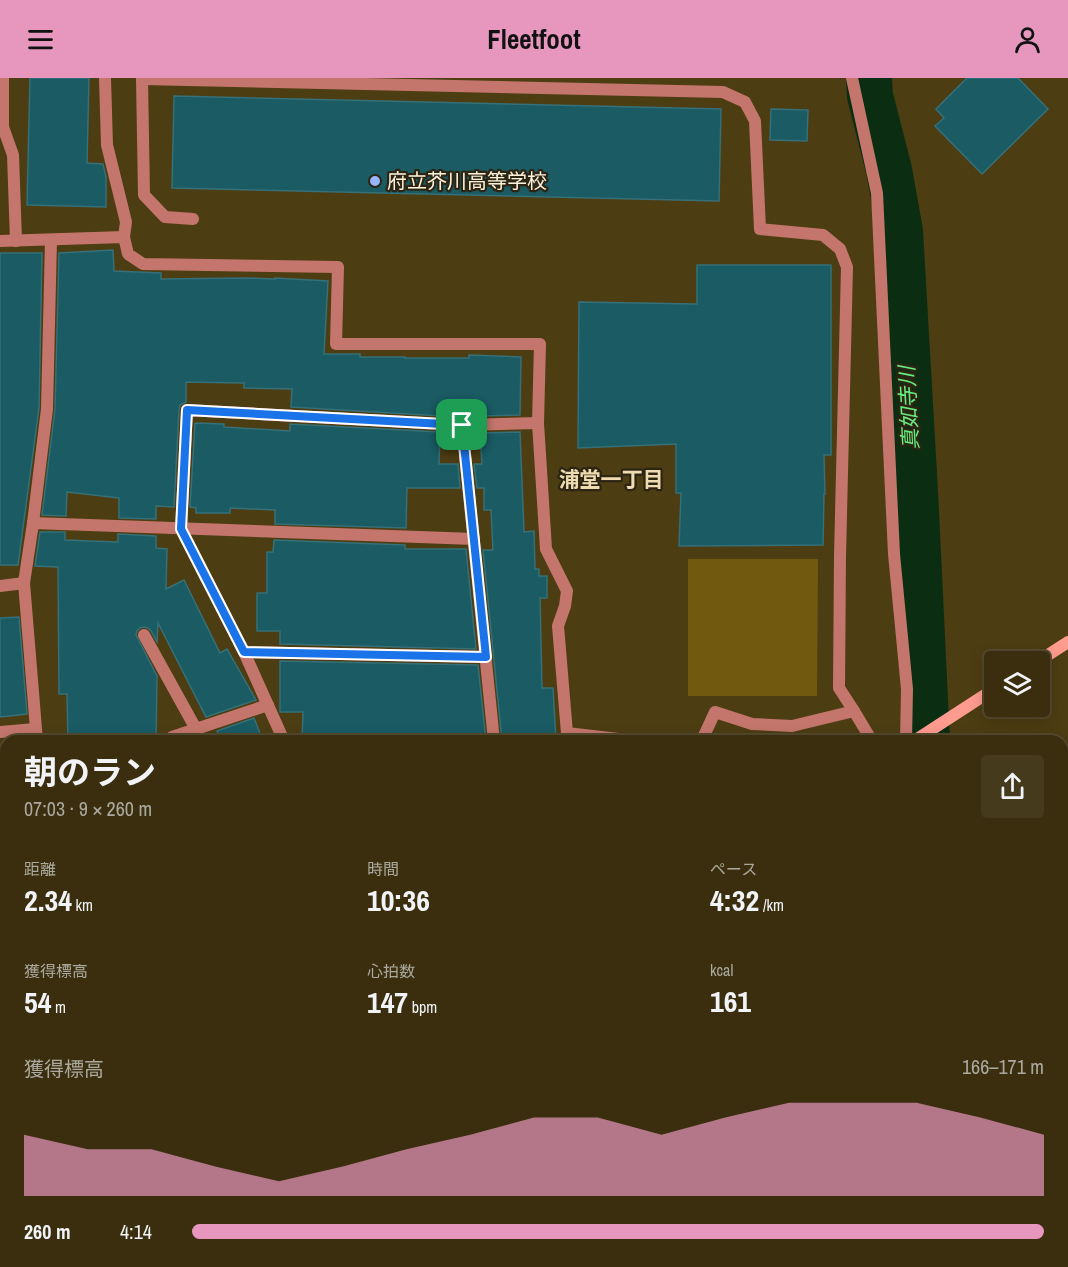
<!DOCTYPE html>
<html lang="ja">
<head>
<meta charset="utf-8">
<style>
	body { margin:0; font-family:"Archivo Narrow","Noto Sans JP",sans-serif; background:#453a1c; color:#f1f3f6; height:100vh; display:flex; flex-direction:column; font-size:22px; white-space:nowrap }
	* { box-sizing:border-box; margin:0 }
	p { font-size:20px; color:#aba89e }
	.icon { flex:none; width:33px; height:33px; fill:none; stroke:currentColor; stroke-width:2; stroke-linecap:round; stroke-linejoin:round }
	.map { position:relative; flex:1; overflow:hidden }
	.panel { position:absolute; left:0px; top:657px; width:1068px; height:532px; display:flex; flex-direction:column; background:#3a2e0e; border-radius:18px 18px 0 0; box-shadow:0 3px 15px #0003,0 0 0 2px #544a2e }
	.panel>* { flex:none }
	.tools { position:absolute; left:984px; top:573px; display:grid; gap:12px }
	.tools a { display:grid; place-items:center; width:66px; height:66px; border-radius:6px; background:#3a2e0e; box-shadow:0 3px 15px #0003,0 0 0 2px #544a2e; font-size:30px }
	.pin { position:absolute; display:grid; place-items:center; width:51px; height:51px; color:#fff; margin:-26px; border-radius:12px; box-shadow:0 3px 9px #0006 }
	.round { display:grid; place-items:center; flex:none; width:63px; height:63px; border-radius:6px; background:#453a1c }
	.head { display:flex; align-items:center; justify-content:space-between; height:102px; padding:0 24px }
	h1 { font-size:33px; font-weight:700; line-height:45px }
	.metrics { display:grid; grid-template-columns:repeat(3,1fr); gap:9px; height:102px; padding:6px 24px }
	.metrics div { display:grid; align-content:center }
	.metrics b { font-size:30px; font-weight:700 }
	.metrics small { font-size:16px; font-weight:400 }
	.metrics p { font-size:16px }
	.chart { height:168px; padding:12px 24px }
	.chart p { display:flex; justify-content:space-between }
	.chart svg { width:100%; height:108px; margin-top:6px; fill:#e797bd; opacity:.7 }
	ul { padding:0 24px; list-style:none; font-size:20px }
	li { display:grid; grid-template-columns:96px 72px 1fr; align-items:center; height:45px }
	li i { height:15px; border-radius:8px; background:#e797bd }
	header { display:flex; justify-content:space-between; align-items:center; height:78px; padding:0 24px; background:#e797bd; color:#111; font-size:27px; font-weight:700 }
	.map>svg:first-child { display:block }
	.green { fill:#725910 }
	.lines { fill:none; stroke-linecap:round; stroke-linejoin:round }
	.river { stroke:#0b2e12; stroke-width:46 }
	.building { fill:#1a5b64; stroke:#367078; stroke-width:1.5 }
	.lane { stroke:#c4766c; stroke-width:12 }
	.street { stroke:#c4766c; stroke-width:12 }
	.secondary { stroke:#ff9b8f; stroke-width:12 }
	.highway { stroke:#fbfbfb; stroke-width:18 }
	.route-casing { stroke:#fff; stroke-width:12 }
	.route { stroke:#1a73e8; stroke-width:8 }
	.poi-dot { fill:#99b5fd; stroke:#2c2514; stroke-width:2 }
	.labels { text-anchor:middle; stroke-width:4.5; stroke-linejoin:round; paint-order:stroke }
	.poi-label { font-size:20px; fill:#fcf2dc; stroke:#2c2514; text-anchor:start }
	.water-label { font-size:21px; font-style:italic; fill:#64ed7e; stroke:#2c2514 }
	.neighbourhood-label { font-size:21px; font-weight:bold; fill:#eedbaf; stroke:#2c2514 }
</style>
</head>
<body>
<header><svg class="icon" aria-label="menu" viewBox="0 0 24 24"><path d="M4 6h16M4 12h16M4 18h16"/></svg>Fleetfoot<svg class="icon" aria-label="person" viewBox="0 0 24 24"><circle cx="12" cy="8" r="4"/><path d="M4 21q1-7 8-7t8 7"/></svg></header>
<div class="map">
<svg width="1068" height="1189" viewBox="0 0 1068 1189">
	<rect width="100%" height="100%" fill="#4d3d13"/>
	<!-- green -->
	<polygon class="green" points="688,481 818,481 817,618 688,618"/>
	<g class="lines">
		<!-- river -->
		<polyline class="river" points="869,0 870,18 889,92 900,153 915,413 927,663"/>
	</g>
	<!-- building -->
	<g class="building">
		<polygon points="30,0 89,0 87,85 103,86 106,99 106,129 27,127"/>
		<polygon points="967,0 1018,0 1048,31 982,96 935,48 944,40 936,31"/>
		<polygon points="174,18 721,31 719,123 172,110"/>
		<polygon points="771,31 808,32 807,63 770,62"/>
		<polygon points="113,172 114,193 161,195 161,201 246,200 275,201 275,200 328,203 324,276 360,276 360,279 405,279 405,280 469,280 469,277 521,279 520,337 479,338 479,333 441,333 441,338 291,329 292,311 244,310 244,305 186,304 186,324 180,327 179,332 174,429 156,428 156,441 119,440 119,420 67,414 66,438 42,437 55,331 59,175"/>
		<polygon points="0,175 42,175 39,330 18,487 0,487"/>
		<polygon points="697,187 831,187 831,377 824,377 825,416 824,416 823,467 679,468 681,415 676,415 676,366 578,370 579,224 697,226"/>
		<polygon points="195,345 224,346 224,349 290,353 290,346 440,354 439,386 458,386 460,410 407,410 406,450 275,446 275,432 230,430 230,435 196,435 196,430 190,429"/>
		<polygon points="520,354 524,454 534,453 535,491 539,491 539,498 547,498 547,520 540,520 542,610 553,610 556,663 502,663 483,472 493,472 491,432 484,432 484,410 477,410 474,386 482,386 480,355"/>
		<polygon points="40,454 65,454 65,462 90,463 118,464 118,456 156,458 156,470 167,471 166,511 184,502 220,575 227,571 256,622 206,639 158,545 157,564 151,553 148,550 144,549 140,550 137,553 136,557 157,598 156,663 68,663 67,616 59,616 58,489 35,488"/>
		<polygon points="274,462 405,467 405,471 466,471 476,571 280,566 280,553 257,553 257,515 267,515 267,474 273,474"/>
		<polygon points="19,539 27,636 0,639 0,540"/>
		<polygon points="280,583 478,587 486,663 302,663 303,634 280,634"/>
		<polygon points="254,640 263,663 222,663 217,653"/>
	</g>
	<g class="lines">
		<!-- lane -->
		<g class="lane">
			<polyline points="3,0 3,49 13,77 16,163"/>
			<polyline points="142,1 723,14 745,24 755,43 760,151 823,157 840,171 847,189 840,478 839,610 854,633"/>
		</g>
		<!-- street -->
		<g class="street">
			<polyline points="105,0 107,67 126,144 124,159"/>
			<polyline points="142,0 144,117 165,139 193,141"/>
			<polyline points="852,0 877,115 894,476 907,611 906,663"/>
			<polyline points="0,163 124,159 128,176 143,186 338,189 336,266 540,266 538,345 546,471 567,513 565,528 558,548 567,655 627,662 702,662 715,634 752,646 792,648 854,633 872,663"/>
			<polyline points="462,347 538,345"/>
			<polyline points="33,445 47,331 51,162"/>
			<polyline points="0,508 24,505"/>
			<polyline points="144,557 196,651"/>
			<polyline points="244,574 486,579"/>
			<polyline points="0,654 35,651"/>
			<polyline points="37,663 24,505 33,445 474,461"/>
			<polyline points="173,663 172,659 268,627"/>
			<polyline points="284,663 244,574 181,451 187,332 462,347 494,663"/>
			<polyline points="1062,1139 1068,1139"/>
			<polyline points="841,1184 841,1189"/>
			<polyline points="899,1184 901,1189"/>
			<polyline points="607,1189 607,1184"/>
		</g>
		<!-- secondary -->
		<g class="secondary">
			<polyline points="1037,584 1068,564"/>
			<polyline points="914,663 994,611"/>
			<polyline points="1062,864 1068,861"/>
			<polyline points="20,1189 29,1184"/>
			<polyline points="480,1189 489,1184"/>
		</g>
		<!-- highway -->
		<g class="highway">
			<polyline points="1062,698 1068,694"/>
			<polyline points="1062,767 1068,764"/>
			<polyline points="193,1189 202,1184"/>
			<polyline points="314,1189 324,1184"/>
		</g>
	</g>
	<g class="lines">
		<defs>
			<polygon id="route" points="187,332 462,347 486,579 244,574 181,451"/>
		</defs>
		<!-- route casing -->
		<use href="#route" class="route-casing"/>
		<!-- route -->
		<use href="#route" class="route"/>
	</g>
	<!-- markers -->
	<circle class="poi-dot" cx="375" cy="103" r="6"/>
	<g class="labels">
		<!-- poi labels -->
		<g class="poi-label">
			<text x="387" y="110">府立芥川高等学校</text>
		</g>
		<!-- water labels -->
		<g class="water-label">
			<text transform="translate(909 330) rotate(-93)" y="7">真如寺川</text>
		</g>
		<!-- neighbourhood labels -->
		<g class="neighbourhood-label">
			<text x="611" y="409">浦堂一丁目</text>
		</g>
	</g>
</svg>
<div class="tools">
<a><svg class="icon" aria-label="layers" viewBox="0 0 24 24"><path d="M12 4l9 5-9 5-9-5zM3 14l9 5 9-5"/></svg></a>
</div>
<div class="pin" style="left:462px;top:347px;background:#1e9e55"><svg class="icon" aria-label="arrive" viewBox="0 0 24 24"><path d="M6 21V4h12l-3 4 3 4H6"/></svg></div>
<section class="panel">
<div class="head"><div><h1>朝のラン</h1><p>07:03 · 9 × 260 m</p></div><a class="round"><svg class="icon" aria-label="share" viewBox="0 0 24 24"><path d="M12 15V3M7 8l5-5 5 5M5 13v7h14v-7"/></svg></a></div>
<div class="metrics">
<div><p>距離</p><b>2.34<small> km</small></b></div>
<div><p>時間</p><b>10:36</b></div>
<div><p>ペース</p><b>4:32<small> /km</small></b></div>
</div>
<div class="metrics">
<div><p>獲得標高</p><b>54<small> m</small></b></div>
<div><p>心拍数</p><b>147<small> bpm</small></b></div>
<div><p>kcal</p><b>161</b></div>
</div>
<div class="chart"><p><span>獲得標高</span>166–171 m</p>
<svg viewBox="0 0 160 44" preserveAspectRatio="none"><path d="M0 44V19L10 25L20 25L30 32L40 38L50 32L60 25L70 19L80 12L90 12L100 19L110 12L120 6L130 6L140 6L150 12L160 19V44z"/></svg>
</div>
<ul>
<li><b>260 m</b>4:14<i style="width:100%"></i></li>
</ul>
</section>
</div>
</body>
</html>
